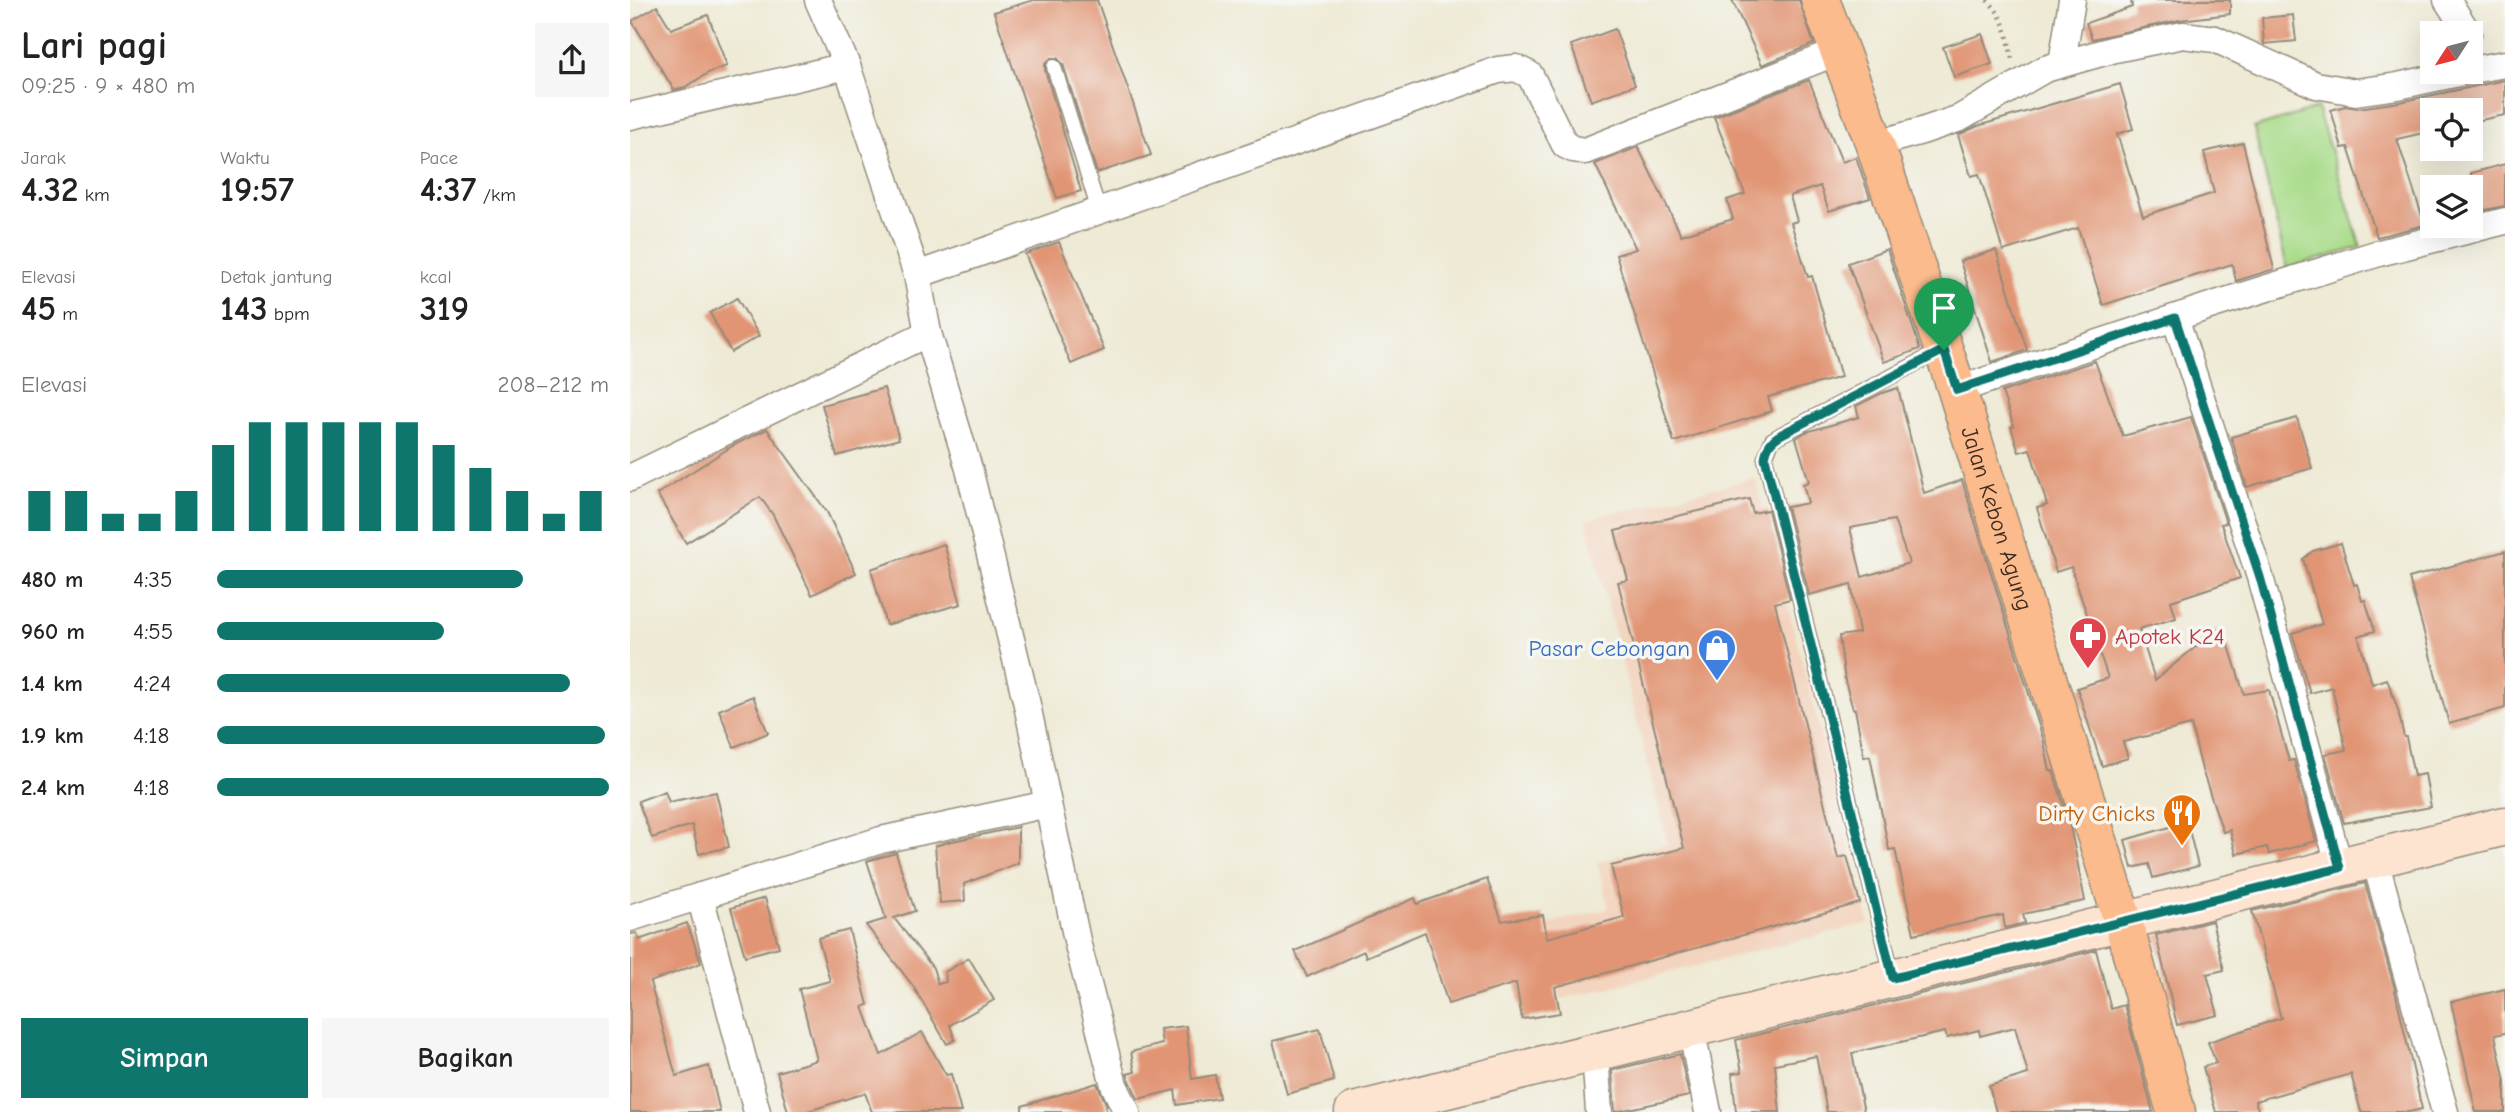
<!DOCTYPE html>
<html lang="id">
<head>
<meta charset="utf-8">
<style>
	body { margin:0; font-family:"Comic Neue",sans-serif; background:#f6f6f6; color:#222; height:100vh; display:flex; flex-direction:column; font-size:26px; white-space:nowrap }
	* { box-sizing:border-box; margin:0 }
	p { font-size:23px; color:#767676 }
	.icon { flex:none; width:38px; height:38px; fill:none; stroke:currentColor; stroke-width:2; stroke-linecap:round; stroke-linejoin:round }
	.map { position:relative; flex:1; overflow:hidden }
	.side { display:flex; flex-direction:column; background:#fff; width:630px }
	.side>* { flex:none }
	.needle { width:46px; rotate:234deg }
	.controls { position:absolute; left:1790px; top:21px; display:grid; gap:14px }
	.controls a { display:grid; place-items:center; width:63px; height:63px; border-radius:0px; background:#fff; box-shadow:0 7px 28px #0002; font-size:35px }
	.pin { position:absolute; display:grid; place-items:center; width:60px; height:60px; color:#fff; margin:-72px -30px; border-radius:50% 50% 50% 0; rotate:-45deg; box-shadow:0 0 7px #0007 }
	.pin .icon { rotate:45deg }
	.round { display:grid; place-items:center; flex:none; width:74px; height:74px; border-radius:0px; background:#f6f6f6 }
	.headline { display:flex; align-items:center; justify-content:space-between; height:119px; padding:0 21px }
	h1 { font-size:38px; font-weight:800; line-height:52px }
	.figures { display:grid; grid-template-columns:repeat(3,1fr); gap:10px; height:119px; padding:7px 21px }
	.figures div { display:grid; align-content:center }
	.figures b { font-size:35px; font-weight:800 }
	.figures small { font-size:19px; font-weight:400 }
	.figures p { font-size:19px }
	.chart { height:196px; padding:14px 21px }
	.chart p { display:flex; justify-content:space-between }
	.chart svg { width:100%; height:126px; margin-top:7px; stroke:#0f766e; stroke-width:6 }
	.cta { display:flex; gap:14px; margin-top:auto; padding:14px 21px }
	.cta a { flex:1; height:80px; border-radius:0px; background:#0f766e; color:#fff; font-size:28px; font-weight:800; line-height:80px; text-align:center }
	.cta a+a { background:#f6f6f6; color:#222 }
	ul { padding:0 21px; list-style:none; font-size:23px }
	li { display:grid; grid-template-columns:112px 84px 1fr; align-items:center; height:52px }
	li i { height:18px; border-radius:9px; background:#0f766e }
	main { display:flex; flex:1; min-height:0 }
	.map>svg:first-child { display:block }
	.built { fill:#f3d4bf }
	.green { fill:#a9dc8a; stroke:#728354; stroke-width:2 }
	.building { fill:#e19574; fill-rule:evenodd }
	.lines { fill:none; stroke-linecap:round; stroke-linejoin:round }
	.lane-casing { stroke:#948a7a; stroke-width:17 }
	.street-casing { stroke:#948a7a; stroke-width:29 }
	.secondary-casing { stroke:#948a7a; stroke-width:41 }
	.primary-casing { stroke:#948a7a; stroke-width:41 }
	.path { stroke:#948a7a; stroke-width:4.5; stroke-dasharray:2 5; stroke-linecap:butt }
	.lane { stroke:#fff; stroke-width:14 }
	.street { stroke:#fff; stroke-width:26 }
	.secondary { stroke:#fde4d1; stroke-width:38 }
	.primary { stroke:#fbbb8c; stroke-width:38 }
	.route-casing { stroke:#fff; stroke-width:14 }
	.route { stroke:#0f766e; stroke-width:9 }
	.labels { text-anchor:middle; stroke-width:7; stroke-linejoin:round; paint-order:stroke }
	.street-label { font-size:23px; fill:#3b2a1e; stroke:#f6f6f2 }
	.health-label { font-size:23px; fill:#be3a42; stroke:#f6f6f2; text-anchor:start }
	.shop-label { font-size:23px; fill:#366cbe; stroke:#f6f6f2; text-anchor:end }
	.food-label { font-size:23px; fill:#c56008; stroke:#f6f6f2; text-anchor:end }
</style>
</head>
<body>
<main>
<section class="side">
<div class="headline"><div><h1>Lari pagi</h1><p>09:25 · 9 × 480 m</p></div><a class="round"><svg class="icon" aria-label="share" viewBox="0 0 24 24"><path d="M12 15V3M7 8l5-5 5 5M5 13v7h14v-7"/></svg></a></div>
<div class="figures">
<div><p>Jarak</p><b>4.32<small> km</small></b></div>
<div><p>Waktu</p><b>19:57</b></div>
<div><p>Pace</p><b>4:37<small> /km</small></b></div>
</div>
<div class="figures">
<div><p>Elevasi</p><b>45<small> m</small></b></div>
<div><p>Detak jantung</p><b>143<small> bpm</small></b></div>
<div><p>kcal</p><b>319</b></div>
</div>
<div class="chart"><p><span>Elevasi</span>208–212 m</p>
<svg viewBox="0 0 160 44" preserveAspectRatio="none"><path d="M5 44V30M15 44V30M25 44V38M35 44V38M45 44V30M55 44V14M65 44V6M75 44V6M85 44V6M95 44V6M105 44V6M115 44V14M125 44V22M135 44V30M145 44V38M155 44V30"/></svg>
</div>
<ul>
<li><b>480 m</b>4:35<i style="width:78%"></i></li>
<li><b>960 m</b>4:55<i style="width:58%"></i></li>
<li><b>1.4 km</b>4:24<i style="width:90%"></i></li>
<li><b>1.9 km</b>4:18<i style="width:99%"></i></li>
<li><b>2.4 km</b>4:18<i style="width:100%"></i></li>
</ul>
<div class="cta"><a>Simpan</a><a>Bagikan</a></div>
</section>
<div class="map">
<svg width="1875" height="1112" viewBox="0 0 1875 1112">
	<rect width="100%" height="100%" fill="#f6f6f2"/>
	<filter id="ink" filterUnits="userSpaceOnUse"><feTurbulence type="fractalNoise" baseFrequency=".0143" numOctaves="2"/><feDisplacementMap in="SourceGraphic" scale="14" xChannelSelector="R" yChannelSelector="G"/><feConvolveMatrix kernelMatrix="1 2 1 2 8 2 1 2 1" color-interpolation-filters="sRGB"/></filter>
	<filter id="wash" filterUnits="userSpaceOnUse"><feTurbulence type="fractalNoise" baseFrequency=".00686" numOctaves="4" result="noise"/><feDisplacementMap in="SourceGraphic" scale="28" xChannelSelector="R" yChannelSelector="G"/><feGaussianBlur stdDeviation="1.57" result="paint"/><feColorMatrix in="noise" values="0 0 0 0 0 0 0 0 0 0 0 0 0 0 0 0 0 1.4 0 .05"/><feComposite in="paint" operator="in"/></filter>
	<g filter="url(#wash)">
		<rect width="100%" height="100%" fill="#eeead5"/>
		<!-- built -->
		<polygon class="built" points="1125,478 1239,923 932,999 913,925 979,909 967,862 1038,844 956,520"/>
		<!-- green -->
		<polygon class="green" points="1687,108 1731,247 1657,268 1624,128"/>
		<g id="blocks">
			<!-- building -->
			<g class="building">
				<polygon points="404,0 467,0 521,155 467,173 433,64 427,58 421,58 415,64 415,70 451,191 427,198 364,12"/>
				<polygon points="1102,0 1169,0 1184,44 1132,65"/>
				<polygon points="1501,0 1600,0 1600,14 1550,20 1462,39 1456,23 1502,7"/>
				<polygon points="27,6 41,29 78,15 97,66 80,72 55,87 44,90 2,21"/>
				<polygon points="1663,15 1666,41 1634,44 1632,18"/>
				<polygon points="985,29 1005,85 961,101 941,45"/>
				<polygon points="1352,34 1362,64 1324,77 1313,47"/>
				<polygon points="1179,80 1212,162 1226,157 1240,198 1199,211 1190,186 1160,196 1167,221 1161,223 1178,277 1182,276 1211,377 1138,397 1142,411 1044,442 986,255 1006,249 965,164 1008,147 1051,235 1103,219 1097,200 1115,194 1084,117"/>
				<polygon points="1875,80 1875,115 1841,122 1841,110 1802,110 1802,131 1767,139 1795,225 1747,237 1718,147 1712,148 1701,110 1715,106 1728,108 1770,102"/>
				<polygon points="1490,84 1503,129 1487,134 1513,216 1584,193 1574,152 1613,143 1644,269 1606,281 1602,264 1473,305 1448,228 1373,251 1349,174 1341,176 1328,135 1348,126"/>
				<polygon points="1875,164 1875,206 1841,213 1841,173"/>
				<polygon points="429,242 474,350 441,364 395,254"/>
				<polygon points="1257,249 1290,349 1254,362 1218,263"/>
				<polygon points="1366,250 1397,350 1362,362 1330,261"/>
				<polygon points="107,298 129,336 101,352 80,313"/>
				<polygon points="1465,361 1493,436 1561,417 1596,523 1591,524 1610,578 1541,601 1546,618 1509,629 1525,680 1586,630 1600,649 1614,694 1639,690 1659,761 1664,760 1686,841 1639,854 1637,847 1606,854 1600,830 1593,832 1572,770 1561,725 1493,742 1498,758 1472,766 1447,688 1478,678 1441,567 1426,572 1407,508 1417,505 1400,449 1389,452 1381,427 1384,426 1372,392"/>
				<polygon points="254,388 269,439 207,456 192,405"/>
				<path d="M1268,388L1294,493L1332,480L1414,742L1420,771H1423L1440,825L1455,901L1393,914L1395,923L1375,928L1373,915L1284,934L1265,849L1259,850L1240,756L1234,757L1225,709H1223L1215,681L1209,636L1229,633L1221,584L1179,595L1157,507L1178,503L1173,484L1179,482L1166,438L1176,432L1229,417L1226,406L1252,393ZM1264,520L1279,563L1232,577L1220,528Z"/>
				<polygon points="1667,418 1682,468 1617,487 1601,437"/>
				<polygon points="137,429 197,512 226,573 182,595 143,515 130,497 56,543 27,494 104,445"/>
				<polygon points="1119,499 1123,513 1138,510 1160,599 1145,603 1208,858 1217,856 1230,903 925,987 930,1013 892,1019 886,983 818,1004 795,932 736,957 734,951 677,977 665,951 785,898 787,904 857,879 872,921 913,915 917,938 994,917 981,866 1054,848 988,582 998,580 985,531"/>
				<polygon points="1711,543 1724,585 1727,584 1732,601 1735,600 1745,631 1728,636 1742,684 1757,679 1768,710 1774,737 1776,737 1784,776 1795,774 1801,807 1714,823 1695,754 1716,750 1702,687 1680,693 1662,633 1692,624 1673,559 1683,551"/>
				<polygon points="314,544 331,604 256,625 241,569"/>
				<polygon points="1875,551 1875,708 1819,724 1779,578"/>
				<polygon points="123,696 138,733 104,747 89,710"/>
				<polygon points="35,791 39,802 86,792 99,847 69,854 62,825 22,838 8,801"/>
				<polygon points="1557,822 1568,866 1523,878 1519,864 1502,868 1495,840"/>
				<polygon points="388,827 388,863 334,884 335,901 310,903 305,846 318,842"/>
				<polygon points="266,853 285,911 264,918 303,968 308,984 316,982 315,972 339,958 364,1000 320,1025 325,1040 317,1044 283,986 236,925 256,919 237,861"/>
				<polygon points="1735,883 1764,986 1792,1109 1779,1112 1731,1112 1721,1074 1625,1101 1629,1112 1586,1112 1573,1067 1586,1063 1578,1042 1651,1018 1622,911"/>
				<polygon points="135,898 149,947 115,956 101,908"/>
				<polygon points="1582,921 1594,970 1577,974 1588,1015 1547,1025 1526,935"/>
				<polygon points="57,923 71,963 20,982 46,1076 79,1066 90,1112 0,1112 0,934 7,933 9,940"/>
				<polygon points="219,930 238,1005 233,1007 251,1055 292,1032 316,1075 321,1074 331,1112 242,1112 235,1093 175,1112 158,1112 147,1072 187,1060 169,989 200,981 188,938"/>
				<polygon points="1466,950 1481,1009 1494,1005 1523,1112 1366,1112 1359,1086 1398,1074 1385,1027 1350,1036 1349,1030 1317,1038 1315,1032 1222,1053 1234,1112 1197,1112 1186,1056 1145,1064 1150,1112 1106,1112 1102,1073 1112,1072 1106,1040"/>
				<polygon points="1875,989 1875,1033 1865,1035 1875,1081 1875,1112 1846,1112 1821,1002"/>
				<polygon points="556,1026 562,1079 585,1075 589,1098 547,1105 545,1090 508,1099 497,1074 505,1072 501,1052 532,1044 530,1029"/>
				<polygon points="690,1029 704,1081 657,1094 643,1041"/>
				<polygon points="1050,1054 1059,1096 985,1112 982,1070"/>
				<polygon points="467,1083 477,1106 475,1107 477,1112 392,1112 392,1106"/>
			</g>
		</g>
	</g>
	<g filter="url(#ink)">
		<use href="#blocks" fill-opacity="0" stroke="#948a7a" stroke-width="2"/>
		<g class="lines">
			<defs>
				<g id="lane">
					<polyline points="424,67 469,211"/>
					<polyline points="1263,977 1135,458 1142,440 1152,434 1312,350"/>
				</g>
				<g id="street">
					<polyline points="188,0 217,66 287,275 298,333 339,469 396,700 448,945 484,1085 497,1112"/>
					<polyline points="1817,0 1838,33"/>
					<polyline points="1432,63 1442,0"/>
					<polyline points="1841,70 1875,64"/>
					<polyline points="0,116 217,66"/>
					<polyline points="1245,144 1292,131 1330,118 1415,69 1485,49 1553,35 1585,39 1686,85 1726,92 1768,86 1833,72"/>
					<polyline points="287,275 868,70 886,68 900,75 935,145 943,149 955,151 1210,51"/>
					<polyline points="1545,318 1630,577 1710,868"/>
					<polyline points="1327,390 1583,305 1749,253 1875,221"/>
					<polyline points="0,478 298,333"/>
					<polyline points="1745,860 1815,1112"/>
					<polyline points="70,896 127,1112"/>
					<polyline points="0,918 251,840 418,804"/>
					<polyline points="1061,1028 1078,1112"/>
					<polyline points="965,1052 969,1112"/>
				</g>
				<polyline id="secondary" points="724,1112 1875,826"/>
				<g id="primary">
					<path id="s1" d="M1190,0L1245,144L1327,390L1493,921L1546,1112"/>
				</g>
			</defs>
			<!-- lane casing -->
			<use href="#lane" class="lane-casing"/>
			<!-- street casing -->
			<use href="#street" class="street-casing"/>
			<!-- secondary casing -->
			<use href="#secondary" class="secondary-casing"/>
			<!-- primary casing -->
			<use href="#primary" class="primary-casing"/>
			<!-- path -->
			<path class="path" d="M1357,0C1374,15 1378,36 1382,59"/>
			<!-- lane -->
			<use href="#lane" class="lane"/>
			<!-- street -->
			<use href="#street" class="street"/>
			<!-- secondary -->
			<use href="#secondary" class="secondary"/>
			<!-- primary -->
			<use href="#primary" class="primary"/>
		</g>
	</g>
	<g class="lines" filter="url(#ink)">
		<defs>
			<path id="route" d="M1545,318L1630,577L1710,868L1263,978L1135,458C1137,446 1141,440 1152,434L1314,350L1327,390Z"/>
		</defs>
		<!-- route casing -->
		<use href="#route" class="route-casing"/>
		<!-- route -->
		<use href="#route" class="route"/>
	</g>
	<!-- icons -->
	<defs>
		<symbol id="pharmacy-pin" viewBox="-11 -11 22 30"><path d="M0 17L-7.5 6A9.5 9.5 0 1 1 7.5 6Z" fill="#e0444e" stroke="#f6f6f2"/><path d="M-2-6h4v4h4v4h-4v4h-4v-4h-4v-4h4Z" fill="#fff"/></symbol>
		<symbol id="shop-pin" viewBox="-11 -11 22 30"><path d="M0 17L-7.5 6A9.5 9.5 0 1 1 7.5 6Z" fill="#3f7fe0" stroke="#f6f6f2"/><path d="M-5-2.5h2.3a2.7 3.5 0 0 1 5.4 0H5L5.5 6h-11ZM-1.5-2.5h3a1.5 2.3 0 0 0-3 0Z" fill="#fff"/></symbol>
		<symbol id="restaurant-pin" viewBox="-11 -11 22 30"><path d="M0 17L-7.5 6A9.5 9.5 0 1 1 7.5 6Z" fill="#e8710a" stroke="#f6f6f2"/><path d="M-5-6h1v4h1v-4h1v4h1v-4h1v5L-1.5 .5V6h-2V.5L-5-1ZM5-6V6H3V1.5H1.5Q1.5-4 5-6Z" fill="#fff"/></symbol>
	</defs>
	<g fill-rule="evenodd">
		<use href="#pharmacy-pin" x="1436" y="614" width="44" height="60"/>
		<use href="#shop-pin" x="1065" y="626" width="44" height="60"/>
		<use href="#restaurant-pin" x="1530" y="791" width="44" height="60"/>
	</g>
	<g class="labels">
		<!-- street labels -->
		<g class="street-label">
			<text dy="8" stroke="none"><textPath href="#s1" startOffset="548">Jalan Kebon Agung</textPath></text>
		</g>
		<!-- health labels -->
		<g class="health-label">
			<text x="1485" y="644">Apotek K24</text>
		</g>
		<!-- shop labels -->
		<g class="shop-label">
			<text x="1060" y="656">Pasar Cebongan</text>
		</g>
		<!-- food labels -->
		<g class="food-label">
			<text x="1525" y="821">Dirty Chicks</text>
		</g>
	</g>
</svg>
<div class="controls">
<a><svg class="needle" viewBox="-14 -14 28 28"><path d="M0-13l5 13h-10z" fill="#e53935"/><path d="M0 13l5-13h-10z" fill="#767676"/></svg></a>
<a><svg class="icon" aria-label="locate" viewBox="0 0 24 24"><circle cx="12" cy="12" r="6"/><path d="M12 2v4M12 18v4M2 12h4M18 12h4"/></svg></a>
<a><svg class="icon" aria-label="layers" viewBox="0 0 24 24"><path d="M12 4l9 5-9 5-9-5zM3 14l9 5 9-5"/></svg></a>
</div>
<div class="pin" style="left:1314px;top:350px;background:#1e9e55"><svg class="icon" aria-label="arrive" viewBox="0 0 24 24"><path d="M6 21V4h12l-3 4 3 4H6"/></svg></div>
</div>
</main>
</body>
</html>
